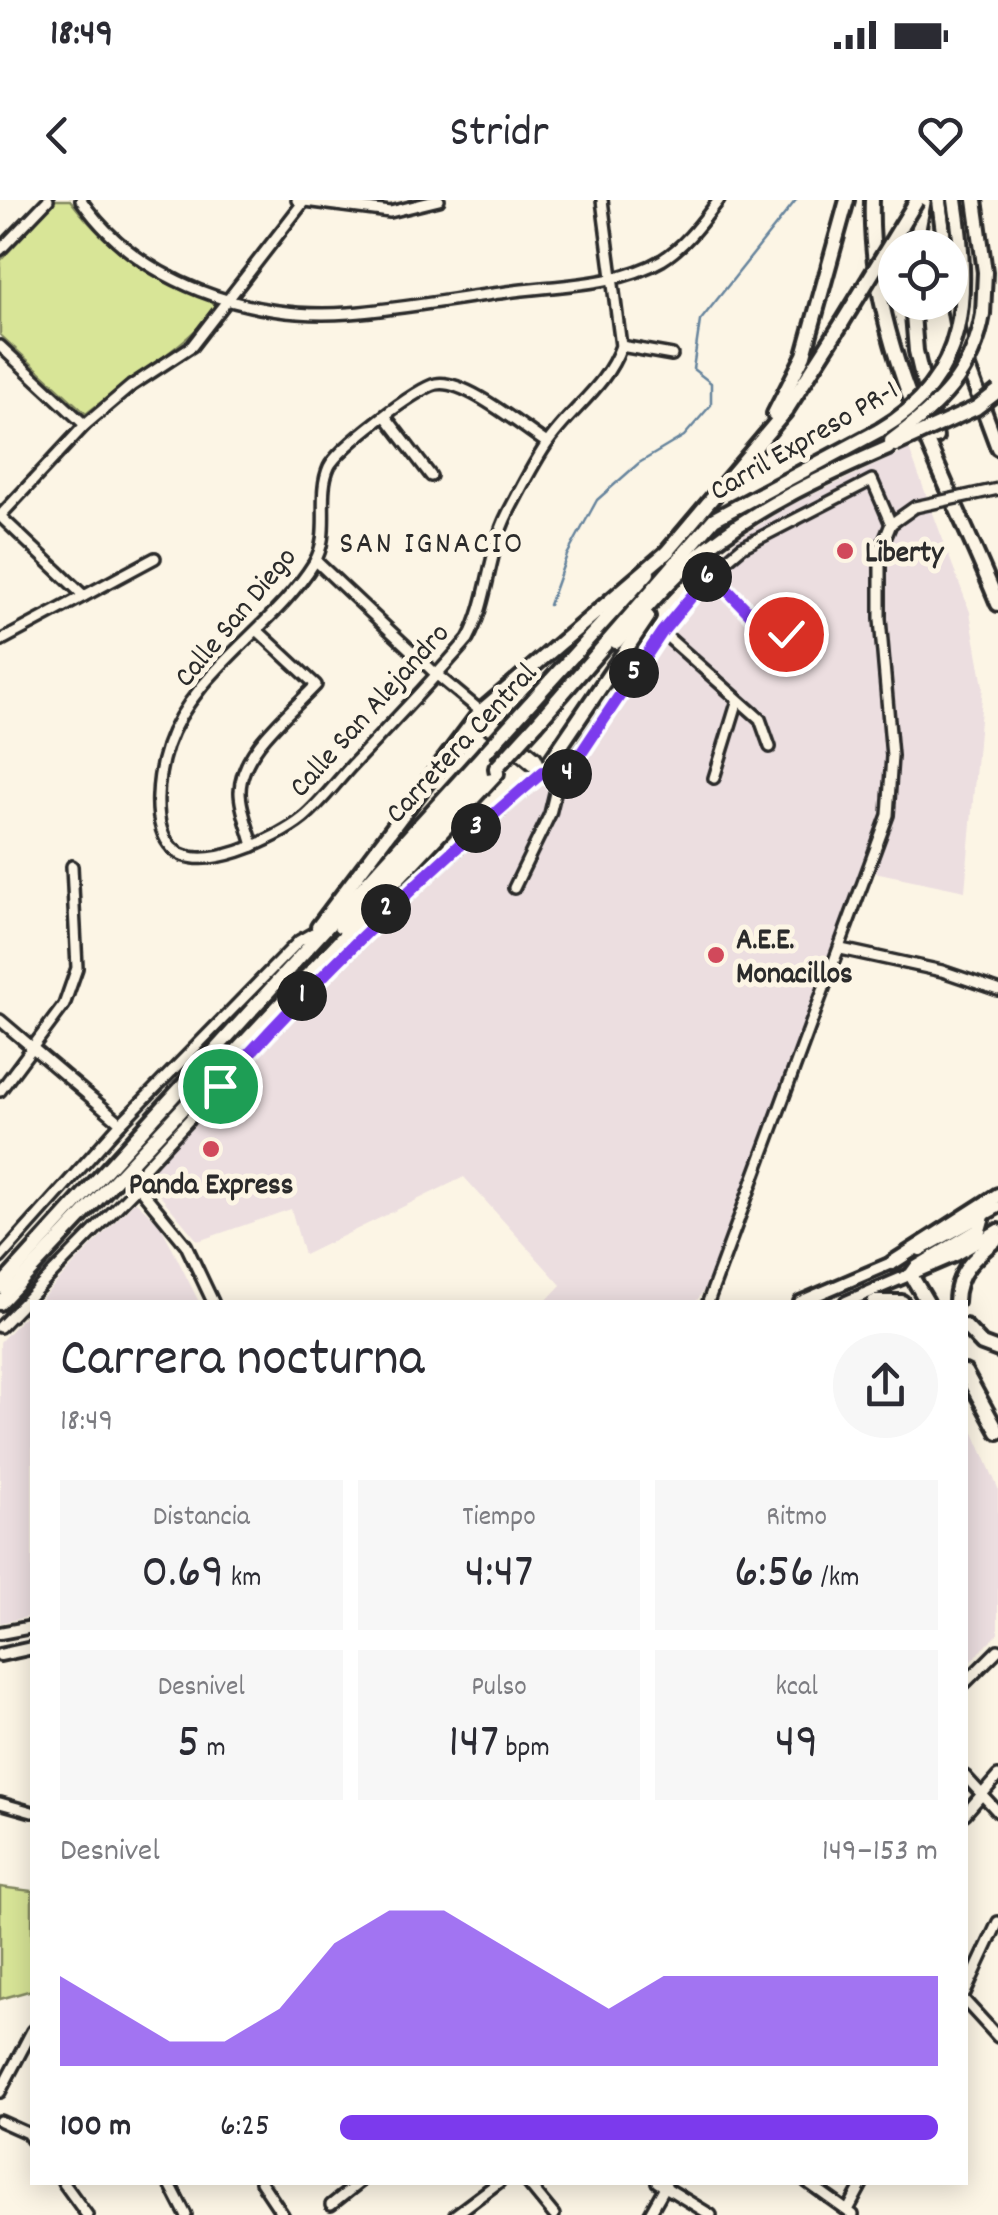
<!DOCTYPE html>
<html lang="es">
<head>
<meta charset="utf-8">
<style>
	body { margin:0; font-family:Dekko,sans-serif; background:#f7f7f7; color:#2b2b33; height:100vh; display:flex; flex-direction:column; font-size:38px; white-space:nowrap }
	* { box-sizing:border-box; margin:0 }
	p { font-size:32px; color:#7c7c81 }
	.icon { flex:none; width:55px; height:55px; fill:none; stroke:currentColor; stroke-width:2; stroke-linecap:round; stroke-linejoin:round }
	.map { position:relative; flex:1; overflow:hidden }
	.drawer { position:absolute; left:30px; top:1100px; width:938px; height:885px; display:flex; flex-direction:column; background:#fff; border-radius:0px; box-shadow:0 5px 25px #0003 }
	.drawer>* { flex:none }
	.tools { position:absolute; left:878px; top:30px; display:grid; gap:20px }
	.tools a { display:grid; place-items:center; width:90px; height:90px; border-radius:50%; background:#fff; box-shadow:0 5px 25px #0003; font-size:50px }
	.pin { position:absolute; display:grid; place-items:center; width:85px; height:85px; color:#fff; margin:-42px; border:5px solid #fff; border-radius:50%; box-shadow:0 2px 10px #0007 }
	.km { position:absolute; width:50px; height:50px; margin:-25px; border-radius:50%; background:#222; color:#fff; font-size:28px; line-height:50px; text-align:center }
	.round { display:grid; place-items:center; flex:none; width:105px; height:105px; border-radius:52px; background:#f7f7f7 }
	.overview { display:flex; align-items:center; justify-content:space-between; height:170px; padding:0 30px }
	h1 { font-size:55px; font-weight:600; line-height:75px }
	.metrics { display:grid; grid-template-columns:repeat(3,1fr); gap:15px; height:170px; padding:10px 30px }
	.metrics div { display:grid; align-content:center; border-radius:0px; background:#f7f7f7; text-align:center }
	.metrics b { font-size:50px; font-weight:600 }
	.metrics small { font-size:28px; font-weight:400 }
	.metrics p { font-size:28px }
	.chart { height:280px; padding:20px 30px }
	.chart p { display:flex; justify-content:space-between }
	.chart svg { width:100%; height:180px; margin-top:10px; fill:#7c3aed; opacity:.7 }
	ul { padding:0 30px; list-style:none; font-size:32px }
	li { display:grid; grid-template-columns:160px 120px 1fr; align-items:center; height:75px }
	li i { height:25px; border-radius:12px; background:#7c3aed }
	.status { display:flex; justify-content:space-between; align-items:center; height:70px; padding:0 50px; background:#fff; direction:ltr }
	.status svg { height:28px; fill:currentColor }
	header { display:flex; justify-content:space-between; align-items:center; height:130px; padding:0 30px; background:#fff; font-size:45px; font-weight:600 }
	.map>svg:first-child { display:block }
	.built { fill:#ecdee0 }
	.green { fill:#d8e597; stroke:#828861; stroke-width:2.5 }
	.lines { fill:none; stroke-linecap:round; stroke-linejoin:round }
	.stream { stroke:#66849d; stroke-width:2.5 }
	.minor-casing { stroke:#2b2b2b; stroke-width:16 }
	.major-casing { stroke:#2b2b2b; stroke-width:18 }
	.highway-casing { stroke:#2b2b2b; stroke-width:20 }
	.minor { stroke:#fcf5e5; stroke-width:9 }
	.major { stroke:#fcf5e5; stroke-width:10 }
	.highway { stroke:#fcf5e5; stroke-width:12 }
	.minor-bridge-casing { stroke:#2b2b2b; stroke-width:16; stroke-linecap:butt }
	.highway-bridge-casing { stroke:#2b2b2b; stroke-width:20; stroke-linecap:butt }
	.minor-bridge { stroke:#fcf5e5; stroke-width:9 }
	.highway-bridge { stroke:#fcf5e5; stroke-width:12 }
	.route-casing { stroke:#fff; stroke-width:20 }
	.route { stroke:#7c3aed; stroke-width:12 }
	.poi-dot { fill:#d1495b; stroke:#fcf5e5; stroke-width:4 }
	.labels { text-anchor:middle; stroke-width:10; stroke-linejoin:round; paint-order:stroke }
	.street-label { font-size:30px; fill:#2b2b2b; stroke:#fcf5e5 }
	.poi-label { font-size:30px; font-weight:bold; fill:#2b2b2b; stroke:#fcf5e5; text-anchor:start }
	.neighbourhood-label { font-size:32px; letter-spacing:2.5px; fill:#2b2b2b; stroke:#fcf5e5 }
</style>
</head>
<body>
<div class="status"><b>18:49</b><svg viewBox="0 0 49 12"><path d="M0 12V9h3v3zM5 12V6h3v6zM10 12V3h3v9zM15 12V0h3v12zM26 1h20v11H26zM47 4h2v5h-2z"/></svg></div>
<header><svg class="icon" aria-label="back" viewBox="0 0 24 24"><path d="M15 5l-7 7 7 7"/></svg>Stridr<svg class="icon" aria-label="heart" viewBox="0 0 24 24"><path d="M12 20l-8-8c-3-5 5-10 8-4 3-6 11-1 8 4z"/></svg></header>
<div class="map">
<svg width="998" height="2015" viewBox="0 0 998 2015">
	<rect width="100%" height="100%" fill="#fcf5e5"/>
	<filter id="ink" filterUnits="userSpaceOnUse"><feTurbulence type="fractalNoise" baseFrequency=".01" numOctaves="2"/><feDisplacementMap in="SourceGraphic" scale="20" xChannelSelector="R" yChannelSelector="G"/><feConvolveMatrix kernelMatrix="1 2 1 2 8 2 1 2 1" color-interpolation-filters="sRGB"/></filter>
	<g filter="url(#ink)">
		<!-- built -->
		<g class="built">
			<polygon points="909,249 970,412 983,486 965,691 860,669 709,1082 696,1102 545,1102 561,1085 464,977 304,1055 291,1009 198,1041 151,985 158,976 152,969 329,777 475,640 564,568 609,495 703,370 737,339 788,306"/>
			<polygon points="135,1001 160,1024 199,1102 38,1102"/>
			<polygon points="32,1108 32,1416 0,1423 0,1142"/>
			<polygon points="965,1212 998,1288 998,1434 965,1467"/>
		</g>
		<!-- green -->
		<g class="green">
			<path d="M56,0H70C108,49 153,84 213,101L216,109C179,152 130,178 86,214L0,135V61Z"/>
			<polygon points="0,1687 32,1691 32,1790 0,1799"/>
		</g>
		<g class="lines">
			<!-- stream -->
			<polyline class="stream" points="549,405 567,355 597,300 639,263 684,236 711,205 711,183 693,169 700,121 796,0"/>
			<defs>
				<g id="minor">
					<path d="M81,0C138,83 251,121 349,113C401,109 454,99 507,92C556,85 618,86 662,60C686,45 702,22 719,0"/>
					<polyline points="297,0 390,12 439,0"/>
					<polyline points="0,50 48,0"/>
					<polyline points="0,146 85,225"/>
					<polyline points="621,146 672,155"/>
					<polyline points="386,217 431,276"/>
					<path d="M547,243C522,227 464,178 436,184C417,188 337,249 329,267C316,296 332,334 314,363C274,428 192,472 167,546C158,573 150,625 172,648C200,676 277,639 303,618C322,602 338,580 355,562C393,522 432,481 468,439C489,400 488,352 508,313C520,290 532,266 546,245C570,209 606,188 621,146L602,0"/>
					<polyline points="0,316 85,225 131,186 192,146 305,0"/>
					<polyline points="0,316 84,396"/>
					<polyline points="316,361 437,475 536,557 543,572"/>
					<polyline points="711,373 758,423 780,431"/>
					<circle cx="787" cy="424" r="10"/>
					<polyline points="662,432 760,519 770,547"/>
					<polyline points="789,434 799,451 799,462"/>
					<polyline points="0,441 155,358"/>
					<polyline points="481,511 487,527 557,585"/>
					<polyline points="714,578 738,500"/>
					<polyline points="557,585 662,432 711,373 742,347 872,280 891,324"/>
					<path d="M253,646C249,629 240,609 240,592C240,551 290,513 316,485L257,430"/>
					<polyline points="514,688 550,614 557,585"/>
					<polyline points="841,749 942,771 998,790"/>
					<polyline points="0,820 121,923"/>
					<polyline points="0,891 64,805 77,768 72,666"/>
					<polyline points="0,1058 121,923 299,741 313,733"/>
					<polyline points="213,1102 186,1045 141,990 136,977 357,738 543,572"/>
					<polyline points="708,1102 888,615 892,556 880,419 880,351 891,324 915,307"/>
					<polyline points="0,1127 138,986"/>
					<polyline points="965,1483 998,1450"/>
					<polyline points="965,1576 998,1612"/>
					<polyline points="0,1603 32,1612"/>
					<polyline points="965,1614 998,1576"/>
					<polyline points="965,1793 998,1722"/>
					<polyline points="965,1801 998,1837"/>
					<polyline points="0,1892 32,1831"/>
					<polyline points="0,1921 27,1933 32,1940"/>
					<polyline points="63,1982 87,2015"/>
					<polyline points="169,1982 186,2015"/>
					<polyline points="261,1982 283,2015"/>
					<polyline points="527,1982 554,2015"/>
					<polyline points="657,1982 711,2015"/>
					<polyline points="807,1982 853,2015"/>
					<polyline points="331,2005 360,1982"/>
					<polyline points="848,2010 863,1982"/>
					<polyline points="455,2015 499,1982"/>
					<polyline points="649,2015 666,1985"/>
				</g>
				<g id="major">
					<polyline points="920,1050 998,1007"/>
					<polyline points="800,1102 896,1061"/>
					<polyline points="846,1102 956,1055 998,1030"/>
					<polyline points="0,1433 32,1427"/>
					<polyline points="0,1455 32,1448"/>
				</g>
				<g id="highway">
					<path d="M872,0C867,143 946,275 998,404"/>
					<polyline points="939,0 945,48"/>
					<polyline points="975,0 985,72 983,114"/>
					<polyline points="915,48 924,0"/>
					<polyline points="950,85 962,151 998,248"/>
					<polyline points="912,102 916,151 936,237"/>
					<polyline points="774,214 804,155 847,0"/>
					<polyline points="665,354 785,212 842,123"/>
					<path d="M616,442C645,410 673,375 707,348C761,305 826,275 888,248"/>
					<polyline points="522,512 648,373"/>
					<polyline points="537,523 714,319 880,230"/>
					<polyline points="543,572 648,417"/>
					<polyline points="340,726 492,562"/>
					<polyline points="318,727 481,511 668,351"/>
					<polyline points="892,1063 998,995"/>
					<polyline points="0,1087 484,554"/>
					<polyline points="874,1102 902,1102"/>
					<polyline points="927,1102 911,1075 916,1068 979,1030 983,1016"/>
					<path d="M956,1102C956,1072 976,1056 998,1038"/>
					<polyline points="0,1103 497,573"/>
					<polyline points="965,1126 982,1144 998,1150"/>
					<polyline points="965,1172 998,1232"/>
				</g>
			</defs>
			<!-- minor casing -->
			<use href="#minor" class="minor-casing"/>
			<!-- major casing -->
			<use href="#major" class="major-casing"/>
			<!-- highway casing -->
			<use href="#highway" class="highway-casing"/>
			<!-- minor -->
			<use href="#minor" class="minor"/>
			<!-- major -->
			<use href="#major" class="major"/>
			<!-- highway -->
			<use href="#highway" class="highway"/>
			<defs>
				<polyline id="minor-bridge" points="915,307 998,289"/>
				<g id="highway-bridge">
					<polyline points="842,123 917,0"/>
					<path d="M880,230C971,177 969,92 955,0"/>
					<path d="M891,241C938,206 973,175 983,114"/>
					<polyline points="895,245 976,208 998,191"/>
					<polyline points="484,554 522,512"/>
					<polyline points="497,573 496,568 537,523"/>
				</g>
			</defs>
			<!-- minor-bridge casing -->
			<use href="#minor-bridge" class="minor-bridge-casing"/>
			<!-- highway-bridge casing -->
			<use href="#highway-bridge" class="highway-bridge-casing"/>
			<!-- minor-bridge -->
			<use href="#minor-bridge" class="minor-bridge"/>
			<!-- highway-bridge -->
			<use href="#highway-bridge" class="highway-bridge"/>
		</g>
	</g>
	<g class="lines" filter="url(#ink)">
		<defs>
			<path id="route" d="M220,886C321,773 427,670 543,572L557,585L564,579L662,432L711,373L758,422L786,434"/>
		</defs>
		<!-- route casing -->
		<use href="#route" class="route-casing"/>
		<!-- route -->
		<use href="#route" class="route"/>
	</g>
	<!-- markers -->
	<g class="poi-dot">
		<circle cx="845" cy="351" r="10"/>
		<circle cx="716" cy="755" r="10"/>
		<circle cx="211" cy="949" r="10"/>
	</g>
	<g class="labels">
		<!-- street labels -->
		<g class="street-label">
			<text transform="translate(803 239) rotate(-30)" y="10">Carril Expreso PR-1</text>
			<text transform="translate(234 416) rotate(-50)" y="10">Calle San Diego</text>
			<text transform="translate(368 509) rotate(-48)" y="10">Calle San Alejandro</text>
			<text transform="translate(460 542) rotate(-47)" y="10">Carretera Central</text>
		</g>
		<!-- poi labels -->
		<g class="poi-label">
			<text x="865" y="361">Liberty</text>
			<text x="736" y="748">A.E.E.<tspan x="736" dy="34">Monacillos</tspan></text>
			<text x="211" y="993" text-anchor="middle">Panda Express</text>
		</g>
		<!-- neighbourhood labels -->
		<g class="neighbourhood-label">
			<text x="432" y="352">SAN IGNACIO</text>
		</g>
	</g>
</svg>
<div class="tools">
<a><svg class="icon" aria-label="locate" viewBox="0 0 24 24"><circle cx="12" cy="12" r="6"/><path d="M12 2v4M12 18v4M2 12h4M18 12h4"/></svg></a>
</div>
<div class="pin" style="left:220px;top:886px;background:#1e9e55"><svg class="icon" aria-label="arrive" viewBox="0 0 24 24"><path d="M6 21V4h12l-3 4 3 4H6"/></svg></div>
<div class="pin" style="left:786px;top:434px;background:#d93025"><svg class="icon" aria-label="check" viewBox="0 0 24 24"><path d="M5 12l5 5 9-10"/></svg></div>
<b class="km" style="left:302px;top:796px">1</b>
<b class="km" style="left:386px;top:709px">2</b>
<b class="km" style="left:476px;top:628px">3</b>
<b class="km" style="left:567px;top:574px">4</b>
<b class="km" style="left:634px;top:473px">5</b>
<b class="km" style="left:707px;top:377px">6</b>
<section class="drawer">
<div class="overview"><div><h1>Carrera nocturna</h1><p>18:49</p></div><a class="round"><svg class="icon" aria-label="share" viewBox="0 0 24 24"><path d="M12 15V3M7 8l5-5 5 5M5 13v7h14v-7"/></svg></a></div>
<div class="metrics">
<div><p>Distancia</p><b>0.69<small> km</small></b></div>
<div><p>Tiempo</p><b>4:47</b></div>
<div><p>Ritmo</p><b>6:56<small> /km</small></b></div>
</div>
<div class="metrics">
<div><p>Desnivel</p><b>5<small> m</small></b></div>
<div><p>Pulso</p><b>147<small> bpm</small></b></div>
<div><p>kcal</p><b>49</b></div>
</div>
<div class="chart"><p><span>Desnivel</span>149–153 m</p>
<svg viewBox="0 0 160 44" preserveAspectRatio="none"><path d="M0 44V22L10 30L20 38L30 38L40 30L50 14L60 6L70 6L80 14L90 22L100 30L110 22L120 22L130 22L140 22L150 22L160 22V44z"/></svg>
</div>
<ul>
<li><b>100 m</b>6:25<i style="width:100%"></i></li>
</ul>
</section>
</div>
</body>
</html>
